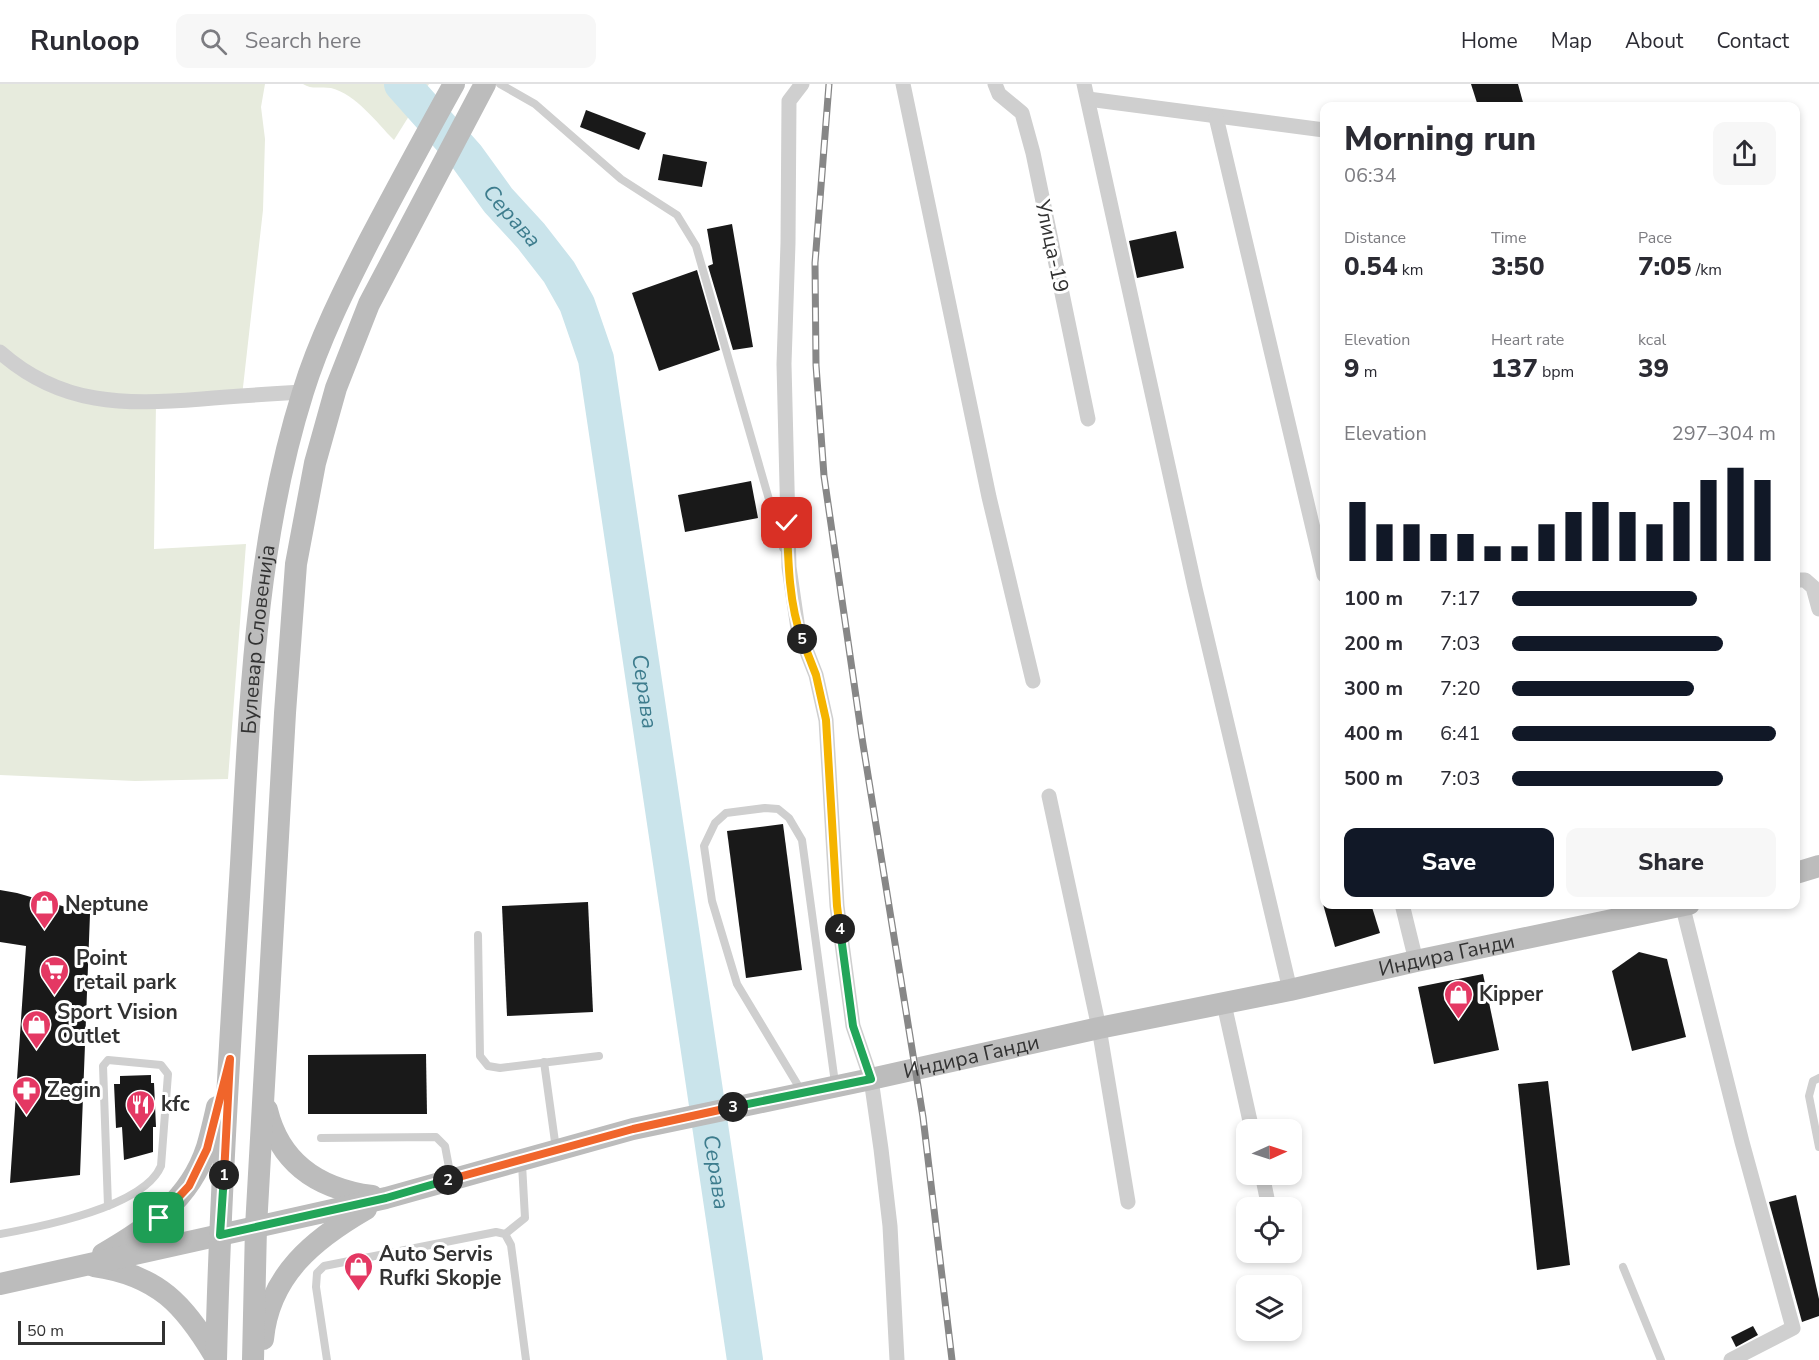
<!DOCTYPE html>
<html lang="en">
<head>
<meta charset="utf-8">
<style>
	body { margin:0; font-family:"Nunito Sans",sans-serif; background:#f7f7f7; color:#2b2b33; height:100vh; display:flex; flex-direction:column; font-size:22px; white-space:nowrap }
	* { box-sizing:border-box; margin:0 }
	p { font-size:20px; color:#7c7c81 }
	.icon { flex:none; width:33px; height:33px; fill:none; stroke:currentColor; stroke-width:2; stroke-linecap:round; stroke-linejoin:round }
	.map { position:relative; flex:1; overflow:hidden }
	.side { position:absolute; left:1320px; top:18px; width:480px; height:807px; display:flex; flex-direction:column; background:#fff; border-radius:12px; box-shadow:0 3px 9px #0003 }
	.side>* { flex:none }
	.needle { width:39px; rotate:87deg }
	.controls { position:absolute; left:1236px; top:1035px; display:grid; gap:12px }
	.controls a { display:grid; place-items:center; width:66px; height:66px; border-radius:12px; background:#fff; box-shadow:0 3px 9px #0003; font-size:30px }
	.scale { position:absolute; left:18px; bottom:15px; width:147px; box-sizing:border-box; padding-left:6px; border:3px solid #323232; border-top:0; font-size:16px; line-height:21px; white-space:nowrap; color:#323232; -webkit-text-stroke:4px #fff; paint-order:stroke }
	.pin { position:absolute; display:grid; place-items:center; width:51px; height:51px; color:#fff; margin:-26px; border-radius:12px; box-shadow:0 3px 9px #0006 }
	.km { position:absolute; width:30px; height:30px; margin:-15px; border-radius:50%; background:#222; color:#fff; font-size:16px; line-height:30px; text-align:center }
	.round { display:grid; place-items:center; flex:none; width:63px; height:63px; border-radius:12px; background:#f7f7f7 }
	.head { display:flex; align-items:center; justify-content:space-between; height:102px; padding:0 24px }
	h1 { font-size:33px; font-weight:800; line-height:45px }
	.metrics { display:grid; grid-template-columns:repeat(3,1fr); gap:9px; height:102px; padding:6px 24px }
	.metrics div { display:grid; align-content:center }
	.metrics b { font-size:26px; font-weight:800 }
	.metrics small { font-size:16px; font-weight:400 }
	.metrics p { font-size:16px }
	.chart { height:168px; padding:12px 24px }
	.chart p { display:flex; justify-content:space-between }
	.chart svg { width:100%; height:108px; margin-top:6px; stroke:#111827; stroke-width:6 }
	.primary-button { display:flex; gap:12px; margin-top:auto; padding:12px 24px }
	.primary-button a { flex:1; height:69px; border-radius:12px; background:#111827; color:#fff; font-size:24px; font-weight:800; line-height:69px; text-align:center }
	.primary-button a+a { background:#f7f7f7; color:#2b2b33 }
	ul { padding:0 24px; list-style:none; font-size:20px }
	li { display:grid; grid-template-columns:96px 72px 1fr; align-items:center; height:45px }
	li i { height:15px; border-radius:8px; background:#111827 }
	header { display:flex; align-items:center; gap:36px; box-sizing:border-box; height:84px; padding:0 30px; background:#fff; border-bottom:2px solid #e1e1e2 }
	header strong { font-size:28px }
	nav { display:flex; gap:33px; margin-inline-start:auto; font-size:21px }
	.search { width:420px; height:54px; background:#f7f7f7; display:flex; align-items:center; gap:15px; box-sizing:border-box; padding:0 21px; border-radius:12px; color:#7c7c81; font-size:22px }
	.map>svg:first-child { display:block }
	.green { fill:#e7ebdd }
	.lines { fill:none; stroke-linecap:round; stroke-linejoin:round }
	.river { stroke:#cae4eb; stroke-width:36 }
	.building { fill:#191919 }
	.lane { stroke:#cfcfcf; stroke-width:8 }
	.street { stroke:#cfcfcf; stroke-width:15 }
	.secondary { stroke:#bcbcbc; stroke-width:22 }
	.rail-casing { stroke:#878787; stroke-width:7 }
	.rail { stroke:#fff; stroke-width:4.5; stroke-dasharray:14; stroke-linecap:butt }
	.split-1-casing { stroke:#fff; stroke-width:12 }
	.split-2-casing { stroke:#fff; stroke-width:12 }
	.split-3-casing { stroke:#fff; stroke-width:12 }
	.split-4-casing { stroke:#fff; stroke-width:12 }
	.split-5-casing { stroke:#fff; stroke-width:12 }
	.split-6-casing { stroke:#fff; stroke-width:12 }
	.split-1 { stroke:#f0652b; stroke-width:8 }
	.split-2 { stroke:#22a559; stroke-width:8 }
	.split-3 { stroke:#f0652b; stroke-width:8 }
	.split-4 { stroke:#22a559; stroke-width:8 }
	.split-5 { stroke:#f5b400; stroke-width:8 }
	.split-6 { stroke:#f5b400; stroke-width:8 }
	.labels { text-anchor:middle; stroke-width:6; stroke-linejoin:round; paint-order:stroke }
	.street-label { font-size:21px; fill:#323232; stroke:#fff }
	.poi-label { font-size:21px; font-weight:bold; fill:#323232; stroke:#fff; text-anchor:start }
	.water-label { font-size:22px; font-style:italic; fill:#3d7c8d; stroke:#fff }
</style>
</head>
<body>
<header>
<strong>Runloop</strong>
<div class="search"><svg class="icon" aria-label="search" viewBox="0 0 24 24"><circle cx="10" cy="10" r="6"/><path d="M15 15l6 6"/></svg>Search here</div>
<nav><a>Home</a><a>Map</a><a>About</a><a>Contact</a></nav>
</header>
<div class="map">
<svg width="1819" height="1276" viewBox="0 0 1819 1276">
	<rect width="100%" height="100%" fill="#fff"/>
	<!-- green -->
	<g class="green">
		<polygon points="0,0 265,0 261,23 265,55 263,126 242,312 156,318 154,465 246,460 228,695 135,697 0,691"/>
		<path d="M303,0H429L394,56C376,38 357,11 331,4C321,2 312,6 303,0Z"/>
	</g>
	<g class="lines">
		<!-- river -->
		<path class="river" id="s1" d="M402,0L467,73L498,116L531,152L559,188L577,220L596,275L745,1276"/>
	</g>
	<!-- building -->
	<g class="building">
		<polygon points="1471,0 1518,0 1524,22 1478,22"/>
		<polygon points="586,26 646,49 639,66 580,43"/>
		<polygon points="663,70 707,78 702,103 658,96"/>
		<polygon points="732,140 753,263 733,266 708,182 713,180 707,145"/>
		<polygon points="1176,147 1184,184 1137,194 1129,157"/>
		<polygon points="697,186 720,266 659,287 632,209"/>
		<polygon points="751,397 758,434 685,448 678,411"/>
		<polygon points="783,740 802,886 746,894 727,747"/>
		<polygon points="0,806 17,809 90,830 80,1091 10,1099 26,862 0,858"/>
		<polygon points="588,818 593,928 507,932 502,822"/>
		<polygon points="1323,820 1371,820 1380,849 1335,863"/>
		<polygon points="1639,868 1667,875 1686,953 1632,967 1612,887"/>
		<polygon points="1483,890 1499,966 1434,980 1418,903"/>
		<polygon points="426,970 427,1030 308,1030 308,971"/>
		<polygon points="151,991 151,999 154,999 156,1043 153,1043 153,1068 124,1076 122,1043 116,1044 114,1000 120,1000 120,992"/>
		<polygon points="1548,997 1570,1181 1537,1186 1518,1000"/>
		<polygon points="1796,1111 1819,1215 1819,1232 1802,1238 1769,1118"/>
		<polygon points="1753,1242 1758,1251 1736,1263 1731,1253"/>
	</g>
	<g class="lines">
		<!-- lane -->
		<g class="lane">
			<polyline points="500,0 535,20 621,95 677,131 696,162 783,464"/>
			<polyline points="478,851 480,972 488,982 500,984 599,972"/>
			<polyline points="544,978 556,1065"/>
			<polyline points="1819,994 1813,997 1809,1012 1819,1063"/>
			<polyline points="802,1008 737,900 712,817 704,762 715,739 726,729 765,724 778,725 789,734 802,756 835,999"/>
			<polyline points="321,1054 436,1053 445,1062 451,1094"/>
			<path d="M0,1150C40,1143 144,1123 161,1082L168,990L161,981L108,976L103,982L108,1122"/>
			<polyline points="505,1150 525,1134 522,1080"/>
			<polyline points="1623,1183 1661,1276"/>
			<polyline points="327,1276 316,1203 317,1189 324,1182 496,1148 505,1150 511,1161 526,1276"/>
		</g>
		<!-- street -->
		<g class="street">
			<polyline points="802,0 789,17 788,159 784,280 789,483 798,545 816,591 826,636 837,822 853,942 871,995 881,1065 890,1142 897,1276"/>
			<polyline points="903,0 989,413 1033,597"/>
			<polyline points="995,0 999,10 1022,29 1033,69 1088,335"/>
			<polyline points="1084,0 1195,504 1290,906"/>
			<polyline points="1088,15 1324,46"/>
			<polyline points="1216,33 1324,491"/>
			<path d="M0,268C61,322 125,321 202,315C236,312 269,310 303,308"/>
			<polyline points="1796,496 1805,496 1813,503 1819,525"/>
			<polyline points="1049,712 1099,944 1128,1118"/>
			<polyline points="1402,820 1416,877"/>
			<polyline points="1682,820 1742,1058 1793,1244 1731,1276"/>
			<polyline points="1224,920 1252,1046"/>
			<polyline points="1262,1090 1269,1124"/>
			<polyline points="1279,1168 1280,1171"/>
		</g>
		<!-- secondary -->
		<g class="secondary">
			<polyline points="1796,789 1819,782"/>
			<path d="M267,1026C280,1080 319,1105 372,1112"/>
			<path d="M103,1170C148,1144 190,1116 207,1063C211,1050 214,1036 217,1023"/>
			<path d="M94,1182C158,1191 185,1221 216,1274"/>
			<path id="s2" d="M0,1200L386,1114L633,1045L871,995L1099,944L1290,906L1416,877L1689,820"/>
			<path d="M263,1255C269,1191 314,1155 366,1125"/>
			<path id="s3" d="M216,1276C220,1110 231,945 241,780C250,622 255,460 303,308C319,256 344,206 369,157C397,104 425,52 454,0"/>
			<polyline points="253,1276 256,1143 285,629 296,480 315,379 336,304 369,220 485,0"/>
		</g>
		<defs>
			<polyline id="rail" points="829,0 815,179 816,281 824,392 862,654 923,1033 952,1276"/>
		</defs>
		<!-- rail casing -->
		<use href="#rail" class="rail-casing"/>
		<!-- rail -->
		<use href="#rail" class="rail"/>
	</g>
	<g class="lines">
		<defs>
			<polyline id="split-1" points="159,1134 189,1102 207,1065 230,975 224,1091"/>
			<polyline id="split-2" points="224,1091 220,1151 386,1114 448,1096"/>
			<polyline id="split-3" points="448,1096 633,1045 733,1023"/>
			<polyline id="split-4" points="733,1023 871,995 853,942 840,845"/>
			<polyline id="split-5" points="802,555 816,591 826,636 837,822 840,845"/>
			<path id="split-6" d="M787,439C788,476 789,521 802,555"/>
		</defs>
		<!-- split-1 casing -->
		<use href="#split-1" class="split-1-casing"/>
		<!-- split-2 casing -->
		<use href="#split-2" class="split-2-casing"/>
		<!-- split-3 casing -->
		<use href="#split-3" class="split-3-casing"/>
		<!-- split-4 casing -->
		<use href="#split-4" class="split-4-casing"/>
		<!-- split-5 casing -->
		<use href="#split-5" class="split-5-casing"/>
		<!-- split-6 casing -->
		<use href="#split-6" class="split-6-casing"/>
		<!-- split-1 -->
		<use href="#split-1" class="split-1"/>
		<!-- split-2 -->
		<use href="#split-2" class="split-2"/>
		<!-- split-3 -->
		<use href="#split-3" class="split-3"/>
		<!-- split-4 -->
		<use href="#split-4" class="split-4"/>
		<!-- split-5 -->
		<use href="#split-5" class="split-5"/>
		<!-- split-6 -->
		<use href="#split-6" class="split-6"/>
	</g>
	<!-- icons -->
	<defs>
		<symbol id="shop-pin" viewBox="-11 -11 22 30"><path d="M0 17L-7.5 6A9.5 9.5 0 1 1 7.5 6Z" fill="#e43863" stroke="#fff"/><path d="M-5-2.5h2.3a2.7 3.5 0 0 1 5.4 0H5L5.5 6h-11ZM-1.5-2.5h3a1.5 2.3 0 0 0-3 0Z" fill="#fff"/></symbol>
		<symbol id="supermarket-pin" viewBox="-11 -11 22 30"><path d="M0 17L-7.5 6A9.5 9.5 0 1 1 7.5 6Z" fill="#e43863" stroke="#fff"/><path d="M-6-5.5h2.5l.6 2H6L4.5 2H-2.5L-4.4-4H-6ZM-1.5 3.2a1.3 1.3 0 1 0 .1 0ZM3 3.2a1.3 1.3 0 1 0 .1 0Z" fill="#fff"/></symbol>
		<symbol id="pharmacy-pin" viewBox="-11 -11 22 30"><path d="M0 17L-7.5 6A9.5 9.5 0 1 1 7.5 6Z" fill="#e43863" stroke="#fff"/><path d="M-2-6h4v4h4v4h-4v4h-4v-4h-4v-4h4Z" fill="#fff"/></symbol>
		<symbol id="restaurant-pin" viewBox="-11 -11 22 30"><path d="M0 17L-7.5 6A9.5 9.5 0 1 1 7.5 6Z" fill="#e43863" stroke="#fff"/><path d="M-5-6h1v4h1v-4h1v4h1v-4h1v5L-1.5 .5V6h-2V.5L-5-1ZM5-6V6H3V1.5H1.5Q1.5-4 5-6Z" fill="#fff"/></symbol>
	</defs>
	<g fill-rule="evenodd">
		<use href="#shop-pin" x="28" y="804" width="33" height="45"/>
		<use href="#supermarket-pin" x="38" y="870" width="33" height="45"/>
		<use href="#shop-pin" x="1442" y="894" width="33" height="45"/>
		<use href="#shop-pin" x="20" y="924" width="33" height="45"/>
		<use href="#pharmacy-pin" x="10" y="990" width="33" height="45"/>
		<use href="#restaurant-pin" x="124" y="1004" width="33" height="45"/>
		<use href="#shop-pin" x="342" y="1166" width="33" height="45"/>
	</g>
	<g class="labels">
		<!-- street labels -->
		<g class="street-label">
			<text transform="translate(1052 162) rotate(78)" y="7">Улица-19</text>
			<text dy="7" stroke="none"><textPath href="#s3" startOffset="722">Булевар Словенија</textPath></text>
			<text dy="7" stroke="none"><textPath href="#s2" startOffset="1484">Индира Ганди</textPath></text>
			<text dy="7" stroke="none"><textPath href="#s2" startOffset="998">Индира Ганди</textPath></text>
		</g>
		<!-- poi labels -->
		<g class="poi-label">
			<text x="65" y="827">Neptune</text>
			<text x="76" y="881">Point<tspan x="76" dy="24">retail park</tspan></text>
			<text x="1479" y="917">Kipper</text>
			<text x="57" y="935">Sport Vision<tspan x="57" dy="24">Outlet</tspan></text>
			<text x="47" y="1013">Zegin</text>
			<text x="161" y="1027">kfc</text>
			<text x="379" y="1177">Auto Servis<tspan x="379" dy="24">Rufki Skopje</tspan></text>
		</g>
		<!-- water labels -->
		<g class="water-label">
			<text dy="8" stroke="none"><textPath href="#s1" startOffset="172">Серава</textPath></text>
			<text dy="8" stroke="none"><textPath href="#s1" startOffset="676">Серава</textPath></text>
			<text dy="8" stroke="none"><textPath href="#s1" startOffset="1162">Серава</textPath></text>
		</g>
	</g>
</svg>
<div class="controls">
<a><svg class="needle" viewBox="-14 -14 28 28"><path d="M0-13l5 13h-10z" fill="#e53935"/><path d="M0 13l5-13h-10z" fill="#7c7c81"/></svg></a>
<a><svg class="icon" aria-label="locate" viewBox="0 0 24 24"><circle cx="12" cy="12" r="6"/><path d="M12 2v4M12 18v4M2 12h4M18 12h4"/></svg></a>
<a><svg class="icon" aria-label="layers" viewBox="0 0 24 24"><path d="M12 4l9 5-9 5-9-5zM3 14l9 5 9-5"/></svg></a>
</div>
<div class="scale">50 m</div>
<div class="pin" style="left:159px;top:1134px;background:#1e9e55"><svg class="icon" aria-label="arrive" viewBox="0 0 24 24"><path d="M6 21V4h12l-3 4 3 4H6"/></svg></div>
<div class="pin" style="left:787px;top:439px;background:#d93025"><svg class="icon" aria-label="check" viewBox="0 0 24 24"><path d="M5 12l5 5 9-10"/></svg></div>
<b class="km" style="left:224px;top:1091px">1</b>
<b class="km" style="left:448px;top:1096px">2</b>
<b class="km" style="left:733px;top:1023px">3</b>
<b class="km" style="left:840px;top:845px">4</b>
<b class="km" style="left:802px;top:555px">5</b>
<section class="side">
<div class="head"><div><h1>Morning run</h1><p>06:34</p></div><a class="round"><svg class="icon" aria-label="share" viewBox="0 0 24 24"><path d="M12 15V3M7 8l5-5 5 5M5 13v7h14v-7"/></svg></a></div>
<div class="metrics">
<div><p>Distance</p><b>0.54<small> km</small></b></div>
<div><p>Time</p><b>3:50</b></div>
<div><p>Pace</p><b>7:05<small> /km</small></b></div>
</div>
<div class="metrics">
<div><p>Elevation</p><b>9<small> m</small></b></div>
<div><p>Heart rate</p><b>137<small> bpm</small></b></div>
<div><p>kcal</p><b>39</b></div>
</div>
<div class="chart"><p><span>Elevation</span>297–304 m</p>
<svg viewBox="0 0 160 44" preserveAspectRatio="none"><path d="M5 44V20M15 44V29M25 44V29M35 44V33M45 44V33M55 44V38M65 44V38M75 44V29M85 44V24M95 44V20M105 44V24M115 44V29M125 44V20M135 44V11M145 44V6M155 44V11"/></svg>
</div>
<ul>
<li><b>100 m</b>7:17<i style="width:70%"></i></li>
<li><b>200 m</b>7:03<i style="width:80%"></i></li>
<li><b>300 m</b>7:20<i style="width:69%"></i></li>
<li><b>400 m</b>6:41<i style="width:100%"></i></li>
<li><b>500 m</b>7:03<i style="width:80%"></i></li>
</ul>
<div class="primary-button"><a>Save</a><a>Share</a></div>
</section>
</div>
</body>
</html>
